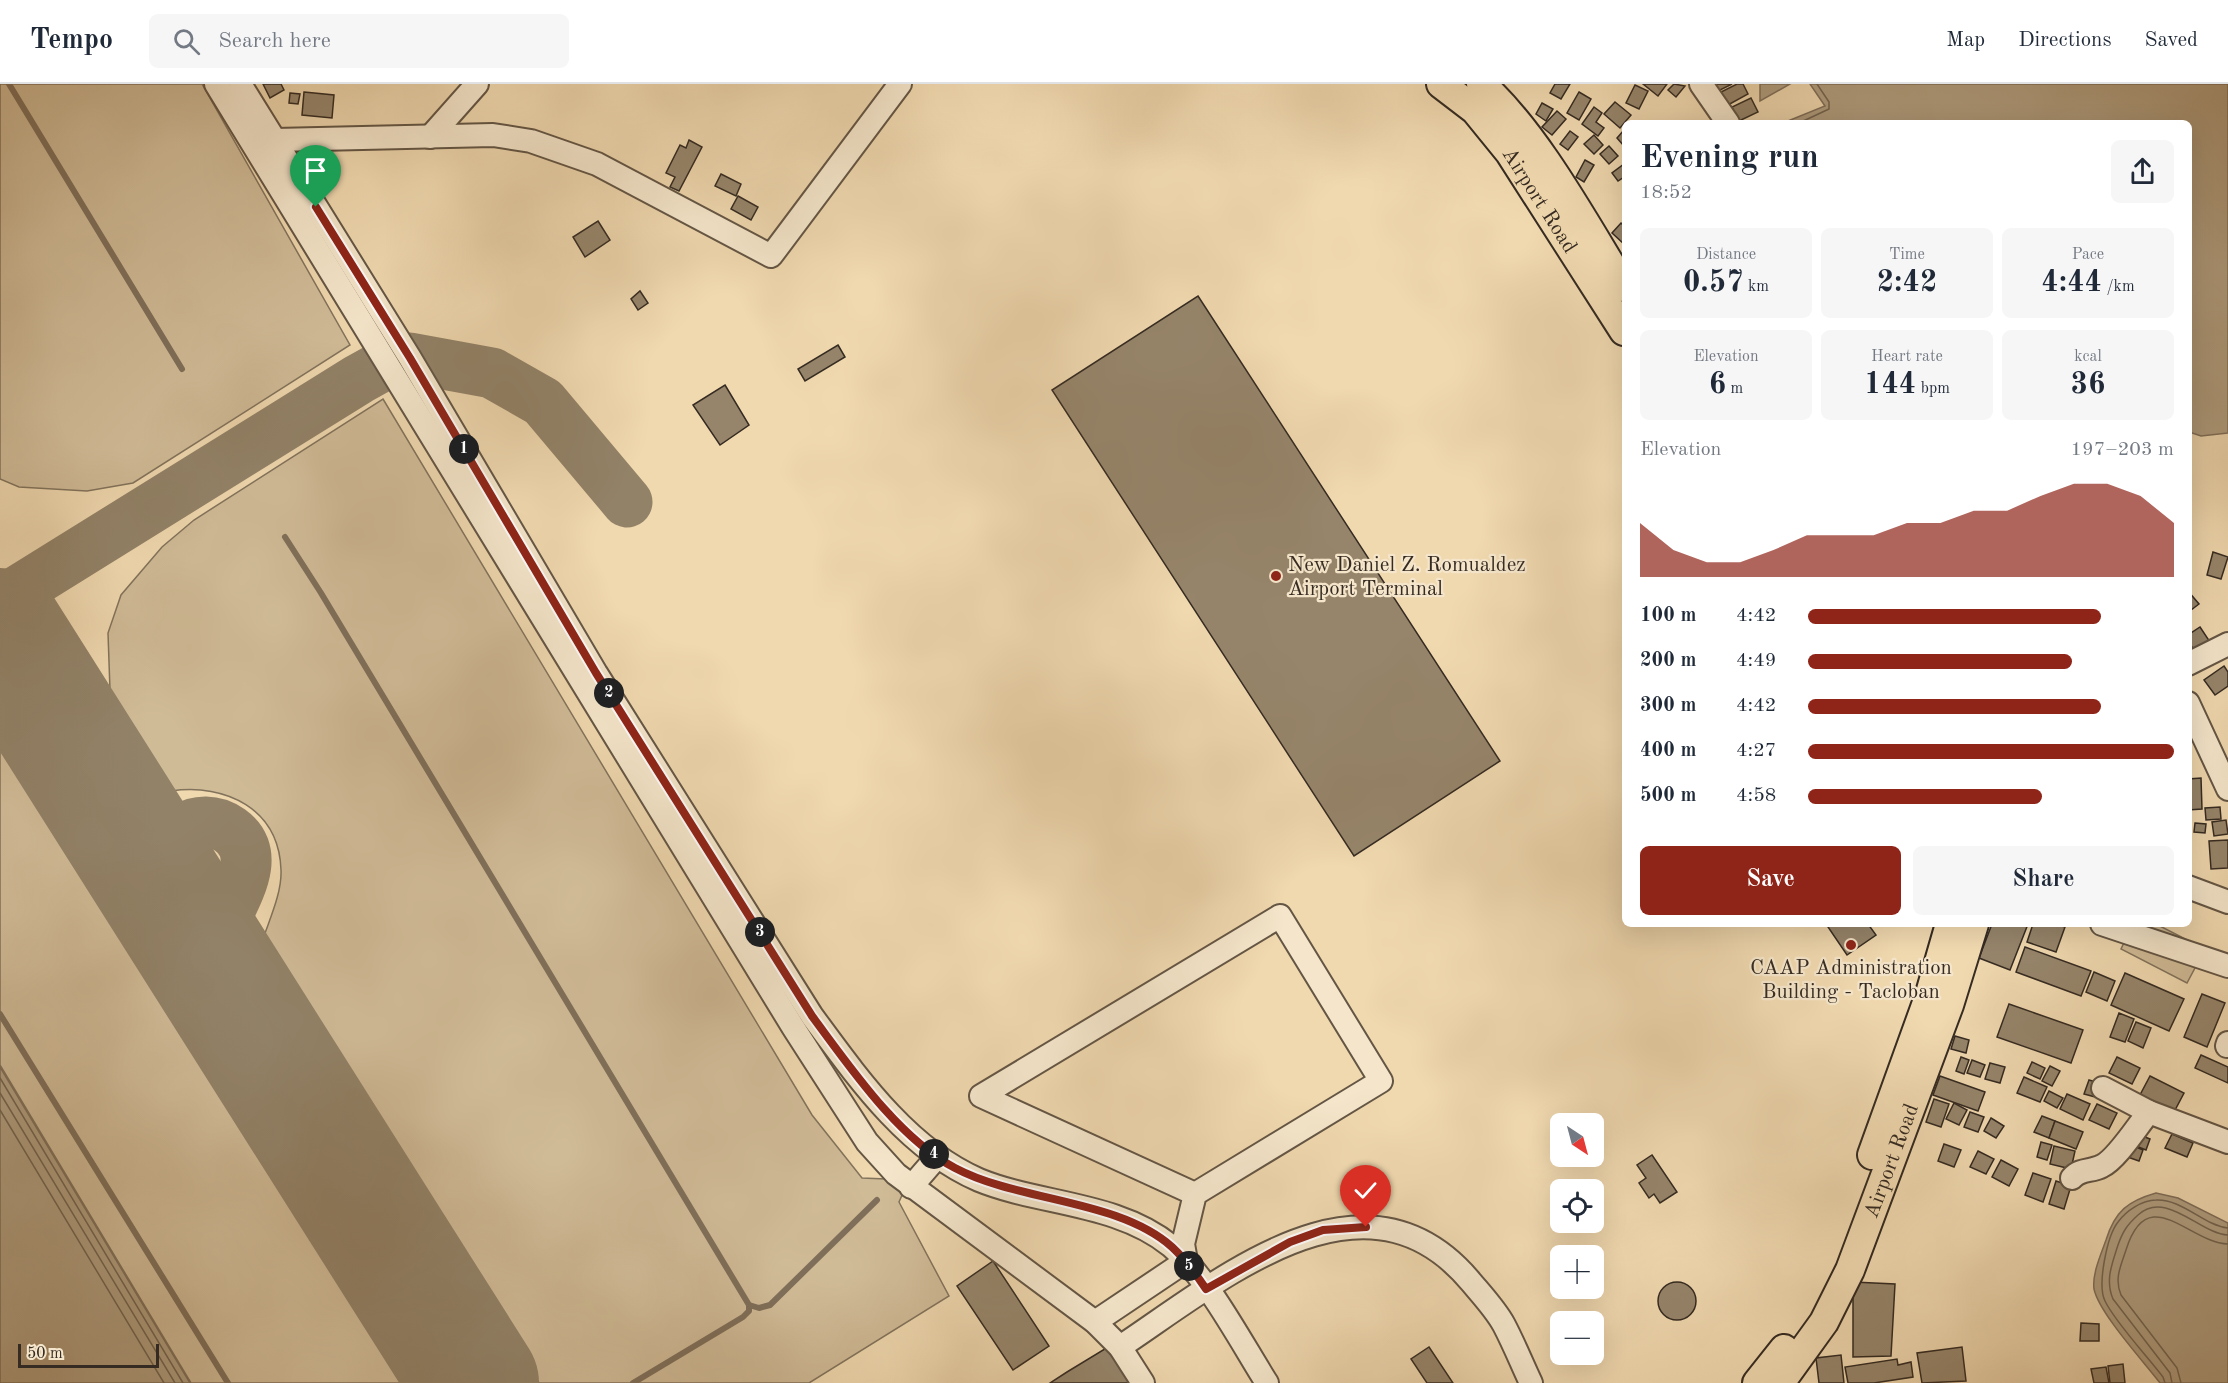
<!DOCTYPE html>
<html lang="en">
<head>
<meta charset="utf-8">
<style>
	body { margin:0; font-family:"Old Standard TT",serif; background:#f6f6f7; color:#1f2937; height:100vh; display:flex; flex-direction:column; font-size:22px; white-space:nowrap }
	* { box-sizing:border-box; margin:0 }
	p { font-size:20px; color:#747a83 }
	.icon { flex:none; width:33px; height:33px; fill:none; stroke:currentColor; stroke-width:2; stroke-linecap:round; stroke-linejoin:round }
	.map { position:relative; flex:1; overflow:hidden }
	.sheet { position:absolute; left:1622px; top:36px; width:570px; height:807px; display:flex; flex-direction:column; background:#fff; border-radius:9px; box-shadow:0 6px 24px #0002 }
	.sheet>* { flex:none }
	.needle { width:39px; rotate:144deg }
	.controls { position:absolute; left:1550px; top:1029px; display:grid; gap:12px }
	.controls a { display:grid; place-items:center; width:54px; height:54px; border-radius:9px; background:#fff; box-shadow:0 6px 24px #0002; font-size:30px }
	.scale { position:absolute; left:18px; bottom:15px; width:141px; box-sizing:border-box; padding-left:6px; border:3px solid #352b22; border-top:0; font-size:16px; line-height:21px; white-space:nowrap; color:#352b22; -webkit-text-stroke:4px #f5e6cb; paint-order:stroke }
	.pin { position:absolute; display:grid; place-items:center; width:51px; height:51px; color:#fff; margin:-62px -26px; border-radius:50% 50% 50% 0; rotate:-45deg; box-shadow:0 0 6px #0007 }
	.pin .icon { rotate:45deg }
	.km { position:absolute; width:30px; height:30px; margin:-15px; border-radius:50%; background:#222; color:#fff; font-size:16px; line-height:30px; text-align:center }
	.round { display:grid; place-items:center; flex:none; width:63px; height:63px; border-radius:9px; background:#f6f6f7 }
	.summary { display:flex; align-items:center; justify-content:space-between; height:102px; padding:0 18px }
	h1 { font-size:33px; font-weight:600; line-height:45px }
	.figures { display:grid; grid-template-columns:repeat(3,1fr); gap:9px; height:102px; padding:6px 18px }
	.figures div { display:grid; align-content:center; border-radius:9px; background:#f6f6f7; text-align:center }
	.figures b { font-size:30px; font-weight:600 }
	.figures small { font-size:16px; font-weight:400 }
	.figures p { font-size:16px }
	.chart { height:168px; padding:12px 18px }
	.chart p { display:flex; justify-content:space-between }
	.chart svg { width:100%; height:108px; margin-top:6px; fill:#8f2418; opacity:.7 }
	.cta { display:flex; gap:12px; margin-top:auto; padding:12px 18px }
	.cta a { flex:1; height:69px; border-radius:9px; background:#8f2418; color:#fff; font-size:24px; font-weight:600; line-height:69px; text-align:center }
	.cta a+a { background:#f6f6f7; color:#1f2937 }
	ul { padding:0 18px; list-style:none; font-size:20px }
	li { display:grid; grid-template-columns:96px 72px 1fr; align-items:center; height:45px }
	li i { height:15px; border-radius:8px; background:#8f2418 }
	header { display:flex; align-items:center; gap:36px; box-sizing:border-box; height:84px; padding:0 30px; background:#fff; border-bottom:2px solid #e0e1e3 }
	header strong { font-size:28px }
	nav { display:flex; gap:33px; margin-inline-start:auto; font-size:21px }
	.search { width:420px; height:54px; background:#f6f6f7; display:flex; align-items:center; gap:15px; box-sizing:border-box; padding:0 21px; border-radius:9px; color:#747a83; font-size:22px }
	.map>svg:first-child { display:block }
	.green { fill:#d0bb97; stroke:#82735c; stroke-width:1.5 }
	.water { fill:#b09d7f; stroke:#7f6f5a; stroke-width:1.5 }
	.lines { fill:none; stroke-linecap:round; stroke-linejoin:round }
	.shore { stroke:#726450; stroke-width:1.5 }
	.stream { stroke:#7f6f5a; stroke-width:6 }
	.taxiway { stroke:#928268; stroke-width:51 }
	.runway { stroke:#928268; stroke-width:128 }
	.building { fill:#96856b; stroke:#352b22; stroke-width:1.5 }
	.minor-casing { stroke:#645645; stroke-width:26 }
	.major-casing { stroke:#352b22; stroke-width:32 }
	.minor { stroke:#f5e6cb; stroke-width:22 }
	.major { stroke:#f0d8af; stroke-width:28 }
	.route-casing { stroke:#fff; stroke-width:12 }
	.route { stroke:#8f2418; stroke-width:8 }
	.poi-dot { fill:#8f2418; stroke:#f5e6cb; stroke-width:2 }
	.labels { text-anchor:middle; stroke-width:4.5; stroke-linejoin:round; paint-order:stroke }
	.street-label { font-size:21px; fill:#352b22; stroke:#f5e6cb }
	.poi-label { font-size:21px; fill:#352b22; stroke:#f5e6cb; text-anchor:start }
</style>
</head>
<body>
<header>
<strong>Tempo</strong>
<div class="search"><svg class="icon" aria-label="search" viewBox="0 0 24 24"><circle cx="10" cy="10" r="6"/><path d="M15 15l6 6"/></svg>Search here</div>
<nav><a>Map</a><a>Directions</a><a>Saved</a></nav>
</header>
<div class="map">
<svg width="2228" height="1299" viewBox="0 0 2228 1299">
	<rect width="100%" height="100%" fill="#f0d8af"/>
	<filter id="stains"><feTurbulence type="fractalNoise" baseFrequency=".00333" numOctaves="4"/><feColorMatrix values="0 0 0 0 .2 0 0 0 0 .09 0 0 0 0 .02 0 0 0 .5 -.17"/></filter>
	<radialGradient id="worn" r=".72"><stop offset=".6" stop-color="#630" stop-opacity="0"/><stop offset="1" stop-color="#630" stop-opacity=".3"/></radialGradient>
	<!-- green -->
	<g class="green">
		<polygon points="0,0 202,0 350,261 133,399 87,407 19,403 0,395"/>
		<path d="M383,315L812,1031L862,1094L886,1095L903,1109L899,1118L949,1212L809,1299H539L264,852C271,832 282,807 281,786C279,725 226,699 171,707L110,606L108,549L121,511L162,463L194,436Z"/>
		<polygon points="0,660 402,1299 191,1299 0,981"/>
		<polygon points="2133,840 2156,840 2205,865 2187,899 2121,865"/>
	</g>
	<!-- water -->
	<g class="water">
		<polygon points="1760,0 1790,0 1760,17"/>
		<polygon points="1810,0 2228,0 2228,349 2201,352 2189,348 2188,39 1783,39 1825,22"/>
		<polygon points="0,983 190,1299 0,1299"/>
		<path d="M2156,1109L2178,1114L2228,1139V1299H2160C2144,1278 2099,1229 2094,1205C2092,1190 2101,1170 2106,1156C2115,1127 2128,1117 2156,1109Z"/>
	</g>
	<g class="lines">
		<!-- shore -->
		<g class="shore">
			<polyline points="1799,39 1829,25 1829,18 1817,0"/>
			<polyline points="0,994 183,1299"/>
			<polyline points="0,1009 175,1299"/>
			<polyline points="0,1026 164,1299"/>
			<path d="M2165,1299L2163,1293C2148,1273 2115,1238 2105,1217C2097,1201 2107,1152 2118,1138C2126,1127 2142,1116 2156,1116C2183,1115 2203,1141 2228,1144"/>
			<path d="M2172,1299L2170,1289L2113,1215C2105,1196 2112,1180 2118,1161C2123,1147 2127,1141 2138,1131C2166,1105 2200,1150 2228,1151"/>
			<path d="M2181,1299L2177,1284L2121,1211C2114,1195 2121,1181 2126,1166C2148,1096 2189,1159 2228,1160"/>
		</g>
		<!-- stream -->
		<g class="stream">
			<polyline points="9,0 182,285"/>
			<polyline points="285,453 321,509 749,1221 749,1227 743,1233 633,1299"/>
			<polyline points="0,930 228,1299"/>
			<polyline points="749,1221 759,1224 770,1221 877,1116"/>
		</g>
		<!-- taxiway -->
		<g class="taxiway">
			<polyline points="0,518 359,295 386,280 410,274 492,289 543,318 627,418"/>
			<path d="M174,822C170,811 163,798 162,787C159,750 199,724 230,746C268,773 228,821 219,851C215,862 216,876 216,888"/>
		</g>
		<!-- runway -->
		<polyline class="runway" points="0,548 475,1299"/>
	</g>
	<!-- building -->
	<g class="building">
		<polygon points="263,0 281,0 284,6 270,14"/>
		<polygon points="1555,0 1570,0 1561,15 1550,9"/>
		<polygon points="1643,0 1667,0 1658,12"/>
		<polygon points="1674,0 1685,2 1676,13 1668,6"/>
		<polygon points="1712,0 1732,0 1716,8"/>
		<polygon points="1737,0 1743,0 1748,10 1728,21 1721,8"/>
		<polygon points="1635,1 1648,7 1639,25 1626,19"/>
		<polygon points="304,8 334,11 332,34 302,31"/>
		<polygon points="1579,8 1591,15 1579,36 1567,29"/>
		<polygon points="290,9 300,10 298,20 289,19"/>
		<polygon points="1751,14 1758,28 1739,37 1732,23"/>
		<polygon points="1615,18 1631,31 1620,44 1604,30"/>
		<polygon points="1542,19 1553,25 1546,37 1536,30"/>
		<polygon points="1594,23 1602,29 1596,38 1604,44 1598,52 1582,40"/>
		<polygon points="1557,27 1566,35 1552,51 1542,43"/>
		<polygon points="1624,46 1624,62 1617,54"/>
		<polygon points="1570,47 1578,53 1568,66 1560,60"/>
		<polygon points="1594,51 1603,61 1594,70 1584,60"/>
		<polygon points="689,56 702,63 679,107 670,103 675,93 666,89 680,61 686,64"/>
		<polygon points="1609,62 1618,72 1609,80 1600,70"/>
		<polygon points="1585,76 1594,81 1584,98 1576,93"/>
		<polygon points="1624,80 1624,93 1618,97 1612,89"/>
		<polygon points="721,90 741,100 736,112 715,102"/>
		<polygon points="738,112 758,123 751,136 731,125"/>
		<polygon points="598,137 610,156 585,173 573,153"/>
		<polygon points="1621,139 1624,142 1624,160 1612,149"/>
		<polygon points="640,207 648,219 638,226 631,215"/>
		<polygon points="1198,212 1500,677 1354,772 1052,306"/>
		<polygon points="838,261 845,273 805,297 798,285"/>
		<polygon points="725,301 749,341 720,361 693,321"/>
		<polygon points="2213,468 2228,473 2221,495 2207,491"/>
		<polygon points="2188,507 2199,520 2191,526 2188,523"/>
		<polygon points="2200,543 2210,558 2195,568 2188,557 2188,551"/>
		<polygon points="2224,582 2228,588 2228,602 2215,611 2204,596"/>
		<polygon points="2201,694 2202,725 2188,726 2188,695"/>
		<polygon points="2220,723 2221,735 2206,736 2205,724"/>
		<polygon points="2226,736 2228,750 2214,752 2212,738"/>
		<polygon points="2195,739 2206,740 2205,749 2194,748"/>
		<polygon points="2228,756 2228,784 2211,785 2209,757"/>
		<polygon points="1826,840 1868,840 1876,851 1847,871"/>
		<polygon points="1992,840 2028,840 2010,886 1979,874"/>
		<polygon points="2033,840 2056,840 2065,843 2056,868 2027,858"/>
		<polygon points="2025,863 2091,887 2081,912 2016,888"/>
		<polygon points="2094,888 2115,897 2107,917 2086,908"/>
		<polygon points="2125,889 2184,915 2169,947 2111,921"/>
		<polygon points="2202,910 2225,919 2207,963 2184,953"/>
		<polygon points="2009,920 2083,946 2071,979 1997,953"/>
		<polygon points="2119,929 2134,935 2125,958 2110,953"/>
		<polygon points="2136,938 2151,944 2143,964 2128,957"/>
		<polygon points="1955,952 1969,956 1966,969 1951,965"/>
		<polygon points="2201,971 2228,983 2228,999 2195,984"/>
		<polygon points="1961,973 1969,976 1964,990 1956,987"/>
		<polygon points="2117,973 2140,984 2132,1000 2109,989"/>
		<polygon points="1972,976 1985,981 1980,993 1967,989"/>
		<polygon points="2032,978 2045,984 2040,995 2027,989"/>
		<polygon points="1990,979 2005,983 2000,999 1985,995"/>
		<polygon points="2050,982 2060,987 2052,1002 2042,997"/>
		<polygon points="1940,992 1985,1008 1978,1027 1933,1011"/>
		<polygon points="2150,992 2184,1009 2174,1028 2140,1011"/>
		<polygon points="2024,993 2047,1003 2040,1018 2017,1009"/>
		<polygon points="2089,996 2103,1000 2099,1014 2084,1010"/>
		<polygon points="2049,1007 2063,1014 2057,1024 2044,1017"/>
		<polygon points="2067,1010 2090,1020 2083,1036 2060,1025"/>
		<polygon points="1934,1015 1949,1020 1941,1043 1926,1038"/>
		<polygon points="1954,1019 1967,1026 1959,1041 1946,1035"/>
		<polygon points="2097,1020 2117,1029 2109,1045 2089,1036"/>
		<polygon points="1970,1028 1984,1033 1978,1048 1964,1043"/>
		<polygon points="2042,1032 2055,1037 2049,1054 2034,1048"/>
		<polygon points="1991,1034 2004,1042 1996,1054 1984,1047"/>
		<polygon points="2055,1037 2083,1048 2076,1065 2049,1054"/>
		<polygon points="2135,1049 2150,1055 2146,1066 2131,1060"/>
		<polygon points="2172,1050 2193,1059 2187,1073 2165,1064"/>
		<polygon points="2041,1058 2052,1061 2047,1076 2037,1073"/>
		<polygon points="2127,1059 2143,1066 2139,1077 2122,1071"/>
		<polygon points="1944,1060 1961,1066 1954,1083 1938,1077"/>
		<polygon points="2054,1062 2075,1067 2071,1085 2050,1080"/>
		<polygon points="1978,1067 1994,1075 1986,1090 1970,1083"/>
		<polygon points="1652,1071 1677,1108 1660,1119 1654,1110 1649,1114 1639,1099 1646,1094 1637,1081"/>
		<polygon points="2001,1076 2018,1085 2009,1102 1992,1093"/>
		<polygon points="2033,1089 2051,1095 2043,1118 2025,1111"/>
		<polygon points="2056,1097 2071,1102 2064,1125 2049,1120"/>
		<polygon points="993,1177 1049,1262 1013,1286 957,1202"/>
		<polygon points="1853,1198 1895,1200 1891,1272 1853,1273"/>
		<circle cx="1677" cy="1217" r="19"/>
		<polygon points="2081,1239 2099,1240 2099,1257 2080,1257"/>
		<polygon points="1108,1263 1131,1299 1050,1299 1067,1288"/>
		<polygon points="1429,1263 1453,1299 1427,1299 1411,1275"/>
		<polygon points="1962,1263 1966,1297 1922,1299 1917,1269"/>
		<polygon points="1841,1271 1844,1299 1819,1299 1816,1274"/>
		<polygon points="1897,1275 1898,1281 1911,1278 1913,1293 1874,1299 1848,1299 1845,1283"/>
		<polygon points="2123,1280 2125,1299 2110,1299 2108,1282"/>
		<polygon points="2106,1283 2109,1299 2094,1299 2091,1285"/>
	</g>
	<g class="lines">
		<defs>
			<g id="minor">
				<polyline points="216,0 793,943 867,1058 896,1090 1095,1238 1120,1263 1143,1299"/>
				<path d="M240,0L410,274L596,589L812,932C857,993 907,1065 979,1096C1040,1121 1117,1118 1171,1162C1207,1193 1241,1258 1267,1299"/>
				<polyline points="1701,0 1728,39"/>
				<polyline points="430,53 477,0"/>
				<polyline points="275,56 493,51 531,57 597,80 771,172 900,0"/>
				<polyline points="2188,580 2228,560"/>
				<polyline points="2188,619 2228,705"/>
				<polyline points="2188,803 2228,818"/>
				<polyline points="2102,840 2228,882"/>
				<polyline points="2227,962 2228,959"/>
				<polyline points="2103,1004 2149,1028 2228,1058"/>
				<path d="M2072,1094C2081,1084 2091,1088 2102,1082C2117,1075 2138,1041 2149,1028"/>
				<polyline points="911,1103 937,1073"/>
				<polyline points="1186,1177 1183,1160 1195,1110 1381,997 1280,832 981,1012 1195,1110"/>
				<polyline points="1095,1238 1186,1177"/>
				<path d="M1120,1263C1221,1196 1365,1071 1471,1198C1482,1211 1496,1226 1504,1241C1514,1260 1522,1280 1531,1299"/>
			</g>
			<g id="major">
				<path id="s1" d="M1441,0L1475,26L1510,69L1624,247"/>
				<path d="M1481,0C1536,49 1585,140 1624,203"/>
				<polyline points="1872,1071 1929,913 1950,840"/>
				<polyline points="1757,1299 1784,1265"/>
				<path id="s2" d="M1780,1299L1824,1238L1850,1186L1949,921L1974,840"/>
			</g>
		</defs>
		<!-- minor casing -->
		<use href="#minor" class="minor-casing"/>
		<!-- major casing -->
		<use href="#major" class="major-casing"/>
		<!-- minor -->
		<use href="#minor" class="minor"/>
		<!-- major -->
		<use href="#major" class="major"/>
	</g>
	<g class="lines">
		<defs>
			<path id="route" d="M316,123L410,274L596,589L812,932C850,983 898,1054 955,1084C1019,1118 1118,1115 1172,1163C1185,1175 1196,1190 1206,1205L1290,1158L1323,1146L1366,1143"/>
		</defs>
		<!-- route casing -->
		<use href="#route" class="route-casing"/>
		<!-- route -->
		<use href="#route" class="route"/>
	</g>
	<!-- markers -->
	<g class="poi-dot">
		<circle cx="1276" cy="492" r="6"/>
		<circle cx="1851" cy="861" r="6"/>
	</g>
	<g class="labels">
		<!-- street labels -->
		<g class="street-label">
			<text dy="7" stroke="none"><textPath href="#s1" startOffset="154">Airport Road</textPath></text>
			<text dy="7" stroke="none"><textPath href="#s2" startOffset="250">Airport Road</textPath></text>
		</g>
		<!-- poi labels -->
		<g class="poi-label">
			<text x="1288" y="487">New Daniel Z. Romualdez<tspan x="1288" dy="24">Airport Terminal</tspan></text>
			<text x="1851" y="890" text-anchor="middle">CAAP Administration<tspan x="1851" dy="24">Building - Tacloban</tspan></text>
		</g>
	</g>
	<rect width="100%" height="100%" filter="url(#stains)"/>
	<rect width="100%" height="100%" fill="url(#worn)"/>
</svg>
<div class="controls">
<a><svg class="needle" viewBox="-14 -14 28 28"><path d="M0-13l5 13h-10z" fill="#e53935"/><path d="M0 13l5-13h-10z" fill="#747a83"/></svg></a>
<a><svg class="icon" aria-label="locate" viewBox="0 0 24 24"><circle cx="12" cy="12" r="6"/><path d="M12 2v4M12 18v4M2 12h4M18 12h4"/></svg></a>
<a>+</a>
<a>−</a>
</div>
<div class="scale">50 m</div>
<div class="pin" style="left:316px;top:123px;background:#1e9e55"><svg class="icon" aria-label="arrive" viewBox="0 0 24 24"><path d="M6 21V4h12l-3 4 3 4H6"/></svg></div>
<div class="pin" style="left:1366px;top:1143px;background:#d93025"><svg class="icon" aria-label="check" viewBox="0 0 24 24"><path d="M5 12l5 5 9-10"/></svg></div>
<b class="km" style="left:464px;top:365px">1</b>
<b class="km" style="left:609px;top:609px">2</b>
<b class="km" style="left:760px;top:848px">3</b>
<b class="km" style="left:934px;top:1070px">4</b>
<b class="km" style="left:1189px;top:1182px">5</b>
<section class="sheet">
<div class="summary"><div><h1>Evening run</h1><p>18:52</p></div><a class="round"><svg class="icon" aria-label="share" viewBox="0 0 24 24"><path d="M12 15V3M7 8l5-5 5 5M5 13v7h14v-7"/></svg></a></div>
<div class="figures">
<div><p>Distance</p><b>0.57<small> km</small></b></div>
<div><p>Time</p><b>2:42</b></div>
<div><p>Pace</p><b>4:44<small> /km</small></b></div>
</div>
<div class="figures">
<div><p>Elevation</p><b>6<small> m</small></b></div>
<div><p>Heart rate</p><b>144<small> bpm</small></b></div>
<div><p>kcal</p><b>36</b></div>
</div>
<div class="chart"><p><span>Elevation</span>197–203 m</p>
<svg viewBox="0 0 160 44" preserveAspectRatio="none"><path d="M0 44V22L10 33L20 38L30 38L40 33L50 27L60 27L70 27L80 22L90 22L100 17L110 17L120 11L130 6L140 6L150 11L160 22V44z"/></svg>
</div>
<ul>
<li><b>100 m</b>4:42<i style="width:80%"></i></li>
<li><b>200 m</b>4:49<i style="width:72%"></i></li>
<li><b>300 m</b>4:42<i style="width:80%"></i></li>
<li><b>400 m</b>4:27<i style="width:100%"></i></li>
<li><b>500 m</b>4:58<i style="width:64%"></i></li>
</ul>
<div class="cta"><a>Save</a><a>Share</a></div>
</section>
</div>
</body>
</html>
